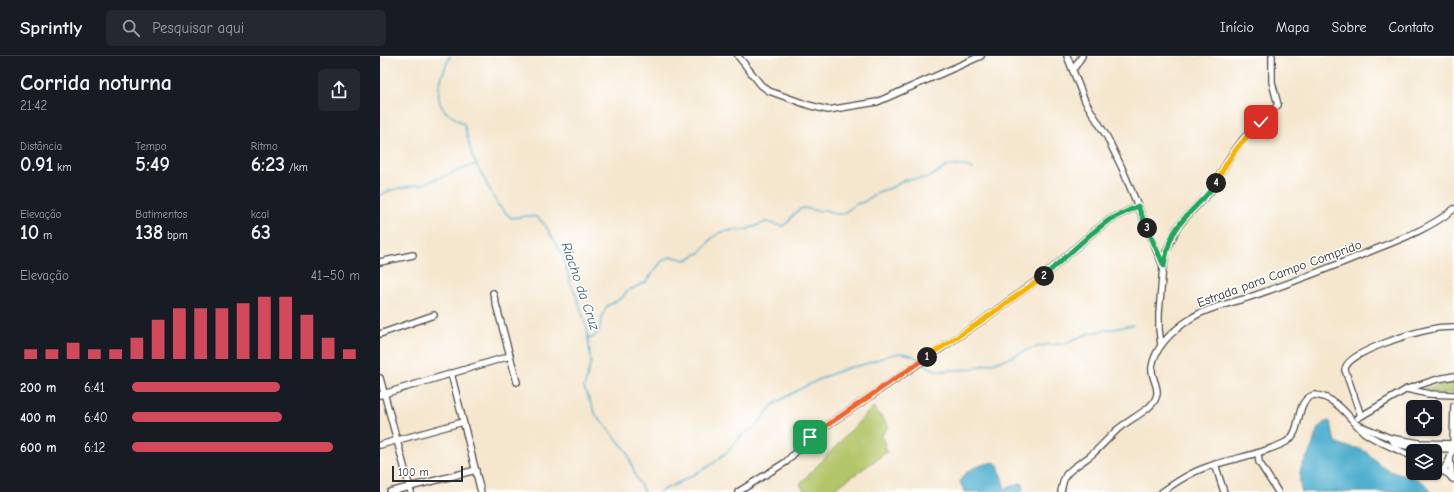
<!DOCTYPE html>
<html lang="pt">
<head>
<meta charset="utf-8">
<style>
	body { margin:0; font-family:"Comic Neue",sans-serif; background:#242831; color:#f1f3f6; height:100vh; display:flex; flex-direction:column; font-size:15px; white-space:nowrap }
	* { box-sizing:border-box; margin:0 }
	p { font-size:13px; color:#9ea1a6 }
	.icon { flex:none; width:22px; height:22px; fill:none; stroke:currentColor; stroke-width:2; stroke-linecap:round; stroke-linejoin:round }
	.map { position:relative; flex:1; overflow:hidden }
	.drawer { display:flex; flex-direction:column; background:#171b24; width:380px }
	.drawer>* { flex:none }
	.fabs { position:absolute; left:1026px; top:344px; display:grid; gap:8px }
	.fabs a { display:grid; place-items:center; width:36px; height:36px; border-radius:6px; background:#171b24; box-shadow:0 1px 3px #0004; font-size:20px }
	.scale { position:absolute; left:12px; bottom:10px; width:71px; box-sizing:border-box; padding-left:4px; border:2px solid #2b2b2b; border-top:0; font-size:11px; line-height:14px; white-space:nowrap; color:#2b2b2b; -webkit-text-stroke:3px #fff; paint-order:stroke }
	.pin { position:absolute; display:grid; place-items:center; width:34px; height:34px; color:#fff; margin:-17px; border-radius:8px; box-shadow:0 2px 6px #0006 }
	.km { position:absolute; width:20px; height:20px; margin:-10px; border-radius:50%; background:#222; color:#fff; font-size:11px; line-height:20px; text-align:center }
	.round { display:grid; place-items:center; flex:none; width:42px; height:42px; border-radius:6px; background:#242831 }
	.headline { display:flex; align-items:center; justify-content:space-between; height:68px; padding:0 20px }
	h1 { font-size:22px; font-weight:800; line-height:30px }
	.figures { display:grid; grid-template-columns:repeat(3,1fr); gap:6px; height:68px; padding:4px 20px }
	.figures div { display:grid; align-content:center }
	.figures b { font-size:20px; font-weight:800 }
	.figures small { font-size:11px; font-weight:400 }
	.figures p { font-size:11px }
	.chart { height:112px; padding:8px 20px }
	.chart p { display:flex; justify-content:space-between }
	.chart svg { width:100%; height:72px; margin-top:4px; stroke:#d1495b; stroke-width:6 }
	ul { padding:0 20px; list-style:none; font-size:13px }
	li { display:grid; grid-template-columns:64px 48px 1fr; align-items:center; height:30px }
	li i { height:10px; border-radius:5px; background:#d1495b }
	header { display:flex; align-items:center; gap:24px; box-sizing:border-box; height:56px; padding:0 20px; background:#171b24; border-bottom:1px solid #363941 }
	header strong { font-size:19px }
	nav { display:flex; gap:22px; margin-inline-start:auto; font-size:14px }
	.search { width:280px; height:36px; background:#242831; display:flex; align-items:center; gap:10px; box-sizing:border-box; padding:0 14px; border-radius:6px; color:#9ea1a6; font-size:15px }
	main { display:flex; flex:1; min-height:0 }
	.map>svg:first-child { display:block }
	.park { fill:#b2c568; stroke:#6e784a }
	.water { fill:#4fafce; stroke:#3d6d7c }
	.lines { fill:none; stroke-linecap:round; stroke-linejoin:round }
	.stream { stroke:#4fafce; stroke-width:1.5 }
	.minor-casing { stroke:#494743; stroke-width:8 }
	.minor { stroke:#fff; stroke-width:5.5 }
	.split-1-casing { stroke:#fff; stroke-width:8 }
	.split-2-casing { stroke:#fff; stroke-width:8 }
	.split-3-casing { stroke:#fff; stroke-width:8 }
	.split-4-casing { stroke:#fff; stroke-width:8 }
	.split-5-casing { stroke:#fff; stroke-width:8 }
	.split-1 { stroke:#f0652b; stroke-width:5 }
	.split-2 { stroke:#f5b400; stroke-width:5 }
	.split-3 { stroke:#22a559; stroke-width:5 }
	.split-4 { stroke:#22a559; stroke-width:5 }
	.split-5 { stroke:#f5b400; stroke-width:5 }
	.labels { text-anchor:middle; stroke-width:3; stroke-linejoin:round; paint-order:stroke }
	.street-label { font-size:13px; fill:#2b2b2b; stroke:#fff }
	.water-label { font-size:14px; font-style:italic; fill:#39606c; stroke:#fff }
</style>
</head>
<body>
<header>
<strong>Sprintly</strong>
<div class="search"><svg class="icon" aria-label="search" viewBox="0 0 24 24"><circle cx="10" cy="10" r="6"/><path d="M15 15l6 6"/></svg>Pesquisar aqui</div>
<nav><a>Início</a><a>Mapa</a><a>Sobre</a><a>Contato</a></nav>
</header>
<main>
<section class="drawer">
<div class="headline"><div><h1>Corrida noturna</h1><p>21:42</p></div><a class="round"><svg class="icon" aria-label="share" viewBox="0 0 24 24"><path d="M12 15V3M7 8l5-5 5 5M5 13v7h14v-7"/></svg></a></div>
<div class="figures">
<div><p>Distância</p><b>0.91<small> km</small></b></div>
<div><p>Tempo</p><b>5:49</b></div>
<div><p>Ritmo</p><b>6:23<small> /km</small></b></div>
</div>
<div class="figures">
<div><p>Elevação</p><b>10<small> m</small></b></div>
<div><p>Batimentos</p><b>138<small> bpm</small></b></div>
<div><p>kcal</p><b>63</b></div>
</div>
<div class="chart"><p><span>Elevação</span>41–50 m</p>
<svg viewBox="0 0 160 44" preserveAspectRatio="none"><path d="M5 44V38M15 44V38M25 44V34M35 44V38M45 44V38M55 44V31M65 44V20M75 44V13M85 44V13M95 44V13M105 44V10M115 44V6M125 44V6M135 44V17M145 44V31M155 44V38"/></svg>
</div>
<ul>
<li><b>200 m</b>6:41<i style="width:65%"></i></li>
<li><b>400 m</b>6:40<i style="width:66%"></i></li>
<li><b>600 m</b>6:12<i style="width:88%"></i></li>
</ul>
</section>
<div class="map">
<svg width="1074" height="436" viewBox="0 0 1074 436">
	<rect width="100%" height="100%" fill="#fff"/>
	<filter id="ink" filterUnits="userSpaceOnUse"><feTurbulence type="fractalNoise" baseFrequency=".025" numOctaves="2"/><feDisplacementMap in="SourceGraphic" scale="8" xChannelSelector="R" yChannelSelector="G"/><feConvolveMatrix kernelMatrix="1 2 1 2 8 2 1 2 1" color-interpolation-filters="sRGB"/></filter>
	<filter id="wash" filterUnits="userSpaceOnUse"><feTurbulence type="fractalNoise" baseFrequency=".012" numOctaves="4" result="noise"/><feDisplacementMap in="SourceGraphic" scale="16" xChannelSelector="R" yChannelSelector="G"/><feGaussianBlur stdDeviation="0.9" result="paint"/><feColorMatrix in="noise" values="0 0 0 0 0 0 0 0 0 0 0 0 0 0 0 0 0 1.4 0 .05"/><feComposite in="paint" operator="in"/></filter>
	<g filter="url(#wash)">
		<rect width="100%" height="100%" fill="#f5e6ce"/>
		<!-- park -->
		<g class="park">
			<polygon points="1074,327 1074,337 1061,337 1041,334"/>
			<polygon points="493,351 509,370 502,379 507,396 450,436 425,436 420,428"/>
		</g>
		<!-- water -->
		<g class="water">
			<path d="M949,365C955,372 950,381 958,387C965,392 974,390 982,394C991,398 997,408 1006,413C1021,422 1042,418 1051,436H922C920,430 919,424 920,417C921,409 927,402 930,395C936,384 934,368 949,365Z"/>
			<path d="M614,406L618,409L625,433L640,427L643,428V434L641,436H585L580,426C585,412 601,409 614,406Z"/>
		</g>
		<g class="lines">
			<!-- stream -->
			<g class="stream">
				<path d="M70,0C64,15 50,41 66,56C71,60 78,64 84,68L93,102L118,149L131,162L147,160L157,161L165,169L182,198L190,226L196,239L207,273L211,306L204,332L216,359L247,395L256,421L264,436"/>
				<polyline points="0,139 11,134 43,128 96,108"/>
				<polyline points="208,283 214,281 219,275 223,258 227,250 242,242 247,235 266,226 282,205 290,201 294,201 306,204 321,196 332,182 339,177 352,174 365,174 386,166 403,170 409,165 414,158 420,153 425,152 438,155 446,154 455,158 463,158 476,148 484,146 498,136 511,132 525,124 548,122 568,110 585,110 593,113"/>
				<polyline points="543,306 552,313 561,315 590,313 627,303 649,293 666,289 683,288 707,278 753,269"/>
				<path d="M279,436L300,426L331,409L348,395L361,380L376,370L392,350L399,345C420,333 441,321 465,313C472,310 481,310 488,307C508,301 521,290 540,304"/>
			</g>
		</g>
	</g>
	<g filter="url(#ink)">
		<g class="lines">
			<defs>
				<g id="minor">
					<polyline points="358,0 381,29 389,35 428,49 448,54 497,46 601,0"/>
					<polyline points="687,0 705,45 727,81 742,112 783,210 779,257 779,273 781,289"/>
					<polyline points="693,14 702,0"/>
					<polyline points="0,206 33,199"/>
					<polyline points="784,210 786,196 797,172 806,161 830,136 850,101 863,83 898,49 892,26 892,0"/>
					<polyline points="113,237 137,326"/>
					<polyline points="0,278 54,259"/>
					<polyline points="71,317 101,436"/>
					<polyline points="0,322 31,436"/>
					<polyline points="1027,333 1049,338 1074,339"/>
					<polyline points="0,339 130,300"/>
					<path d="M981,360L965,314C965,296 1036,276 1052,273C1059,271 1067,271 1074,271"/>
					<polyline points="978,362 1027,333 1058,323 1074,320"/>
					<polyline points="978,369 1010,382 1016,388 1039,392 1074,393"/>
					<polyline points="1010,382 1039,387 1074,388"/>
					<polyline points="0,389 83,366"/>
					<polyline points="878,397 879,406 898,436"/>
					<polyline points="835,408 844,436"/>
					<polyline points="1055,411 1068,418 1073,423"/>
					<polyline points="1063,415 1070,403"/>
					<polyline points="1072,422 1070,403 1073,388 1074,350"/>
					<polyline points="10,436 96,414"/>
					<polyline points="358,436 406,406 430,381 603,264 666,218 711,178 729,164 758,150"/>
					<path d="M681,436C682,430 683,424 686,419C692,411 703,406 710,400C720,392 728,382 738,373C748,365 758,360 768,352C787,336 770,325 772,311C775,289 796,272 813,261C831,250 853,247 873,240C913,226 952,211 991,195C1021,183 1049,173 1074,153"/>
					<path d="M782,436C796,426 811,416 827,411C853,402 881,399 906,386C924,376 913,345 934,339C951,340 963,353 974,366C978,370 981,374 985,377C999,387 1018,393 1033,401"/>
				</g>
			</defs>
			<!-- minor casing -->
			<use href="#minor" class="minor-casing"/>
			<!-- minor -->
			<use href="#minor" class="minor"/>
		</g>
	</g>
	<g class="lines" filter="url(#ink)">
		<defs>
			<polyline id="split-1" points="430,381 547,301"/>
			<polyline id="split-2" points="547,301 603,264 664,220"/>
			<polyline id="split-3" points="664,220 711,178 729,164 758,150 767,172"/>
			<path id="split-4" d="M767,172L784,210C786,197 789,183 797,172C808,155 825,144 836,127"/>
			<path id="split-5" d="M836,127C848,102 861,85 881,66"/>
		</defs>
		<!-- split-1 casing -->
		<use href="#split-1" class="split-1-casing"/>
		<!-- split-2 casing -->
		<use href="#split-2" class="split-2-casing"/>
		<!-- split-3 casing -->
		<use href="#split-3" class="split-3-casing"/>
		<!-- split-4 casing -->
		<use href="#split-4" class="split-4-casing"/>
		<!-- split-5 casing -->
		<use href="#split-5" class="split-5-casing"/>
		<!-- split-1 -->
		<use href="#split-1" class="split-1"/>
		<!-- split-2 -->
		<use href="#split-2" class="split-2"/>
		<!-- split-3 -->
		<use href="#split-3" class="split-3"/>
		<!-- split-4 -->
		<use href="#split-4" class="split-4"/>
		<!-- split-5 -->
		<use href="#split-5" class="split-5"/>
	</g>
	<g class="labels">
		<!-- street labels -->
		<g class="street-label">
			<text transform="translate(899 217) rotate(-20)" y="5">Estrada para Campo Comprido</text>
		</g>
		<!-- water labels -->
		<g class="water-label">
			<text transform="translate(201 230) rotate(71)" y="5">Riacho da Cruz</text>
		</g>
	</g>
</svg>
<div class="fabs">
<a><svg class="icon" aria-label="locate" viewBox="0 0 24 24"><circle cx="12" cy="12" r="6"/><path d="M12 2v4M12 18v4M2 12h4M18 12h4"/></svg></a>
<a><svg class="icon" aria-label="layers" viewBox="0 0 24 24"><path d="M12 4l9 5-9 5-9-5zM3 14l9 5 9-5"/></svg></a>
</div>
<div class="scale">100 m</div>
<div class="pin" style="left:430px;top:381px;background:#1e9e55"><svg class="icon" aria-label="arrive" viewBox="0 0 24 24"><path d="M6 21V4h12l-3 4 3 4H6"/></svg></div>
<div class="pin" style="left:881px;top:66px;background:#d93025"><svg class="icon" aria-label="check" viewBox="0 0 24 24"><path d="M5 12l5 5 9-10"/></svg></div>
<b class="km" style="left:547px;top:301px">1</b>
<b class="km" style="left:664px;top:220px">2</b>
<b class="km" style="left:767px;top:172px">3</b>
<b class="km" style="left:836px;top:127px">4</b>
</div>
</main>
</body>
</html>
